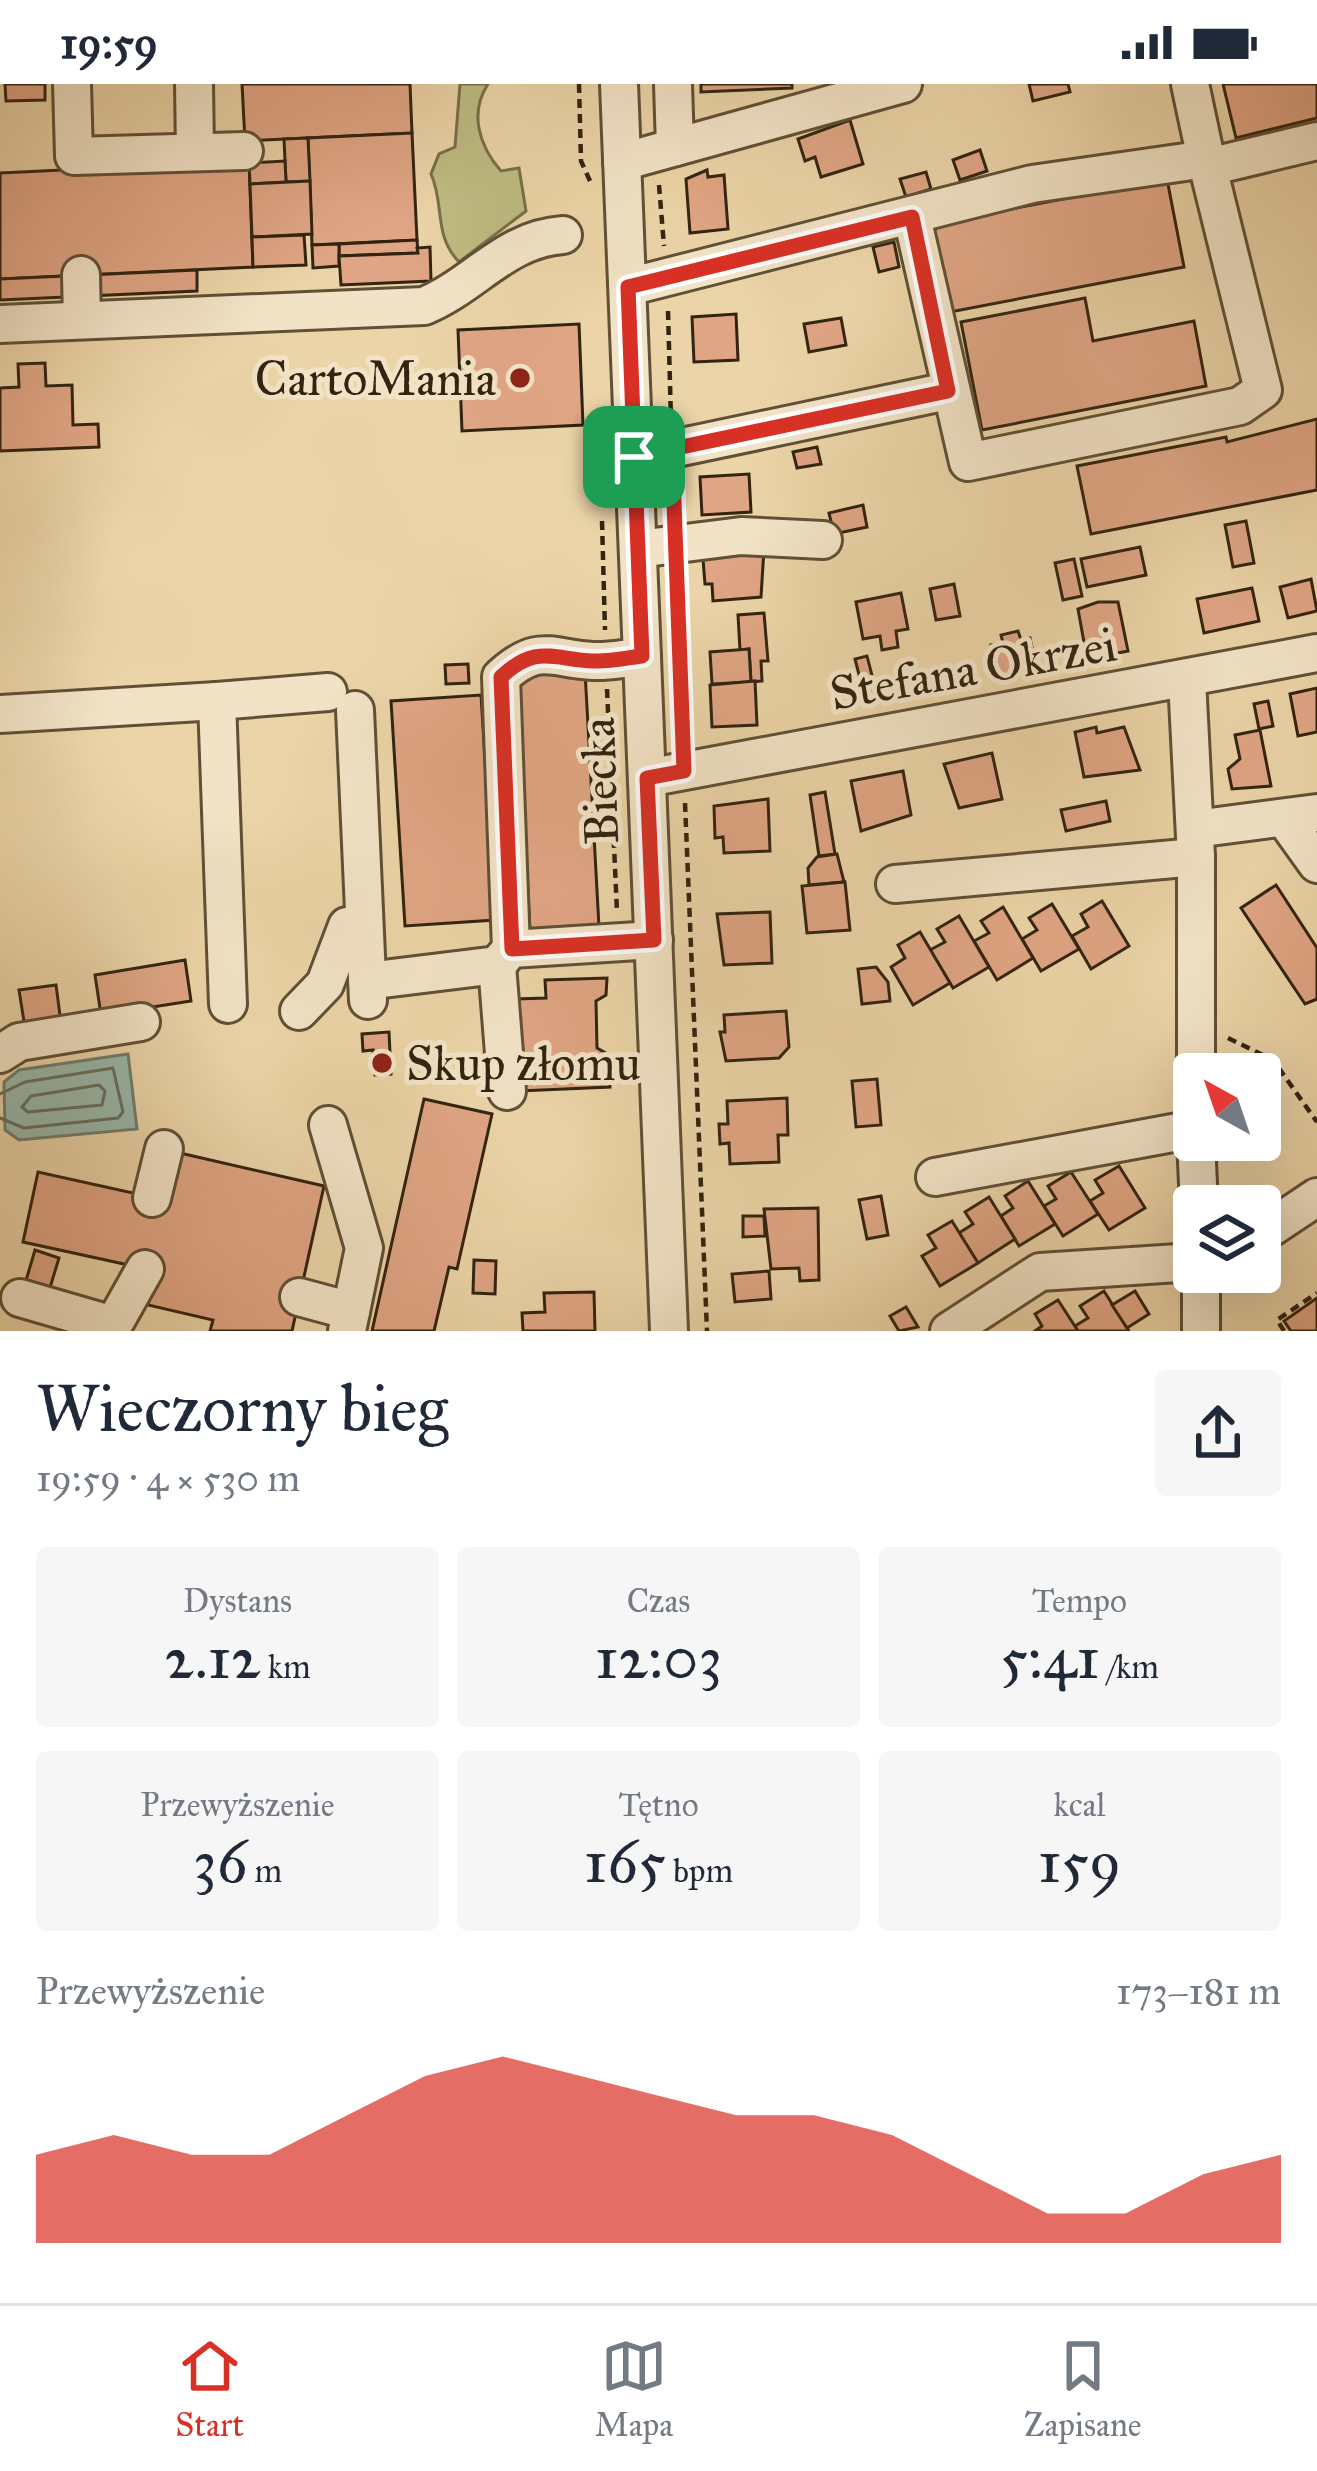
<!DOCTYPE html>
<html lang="pl">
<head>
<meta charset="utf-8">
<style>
	body { margin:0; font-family:"IM FELL Great Primer",serif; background:#f6f6f7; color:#1f2937; height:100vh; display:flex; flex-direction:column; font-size:45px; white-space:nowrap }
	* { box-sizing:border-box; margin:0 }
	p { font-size:39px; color:#747a83 }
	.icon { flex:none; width:66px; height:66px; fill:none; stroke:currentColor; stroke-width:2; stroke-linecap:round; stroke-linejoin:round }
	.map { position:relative; height:1247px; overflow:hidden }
	.drawer { display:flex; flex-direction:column; background:#fff; flex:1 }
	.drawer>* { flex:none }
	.needle { width:78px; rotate:320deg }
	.buttons { position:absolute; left:1173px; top:969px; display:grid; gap:24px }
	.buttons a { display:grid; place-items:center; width:108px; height:108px; border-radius:12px; background:#fff; box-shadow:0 12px 48px #0002; font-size:60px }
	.pin { position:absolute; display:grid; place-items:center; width:102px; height:102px; color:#fff; margin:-51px; border-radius:24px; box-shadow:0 6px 18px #0006 }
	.round { display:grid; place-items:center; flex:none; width:126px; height:126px; border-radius:12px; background:#f6f6f7 }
	.summary { display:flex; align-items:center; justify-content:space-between; height:204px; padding:0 36px }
	h1 { font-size:66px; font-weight:600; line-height:90px }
	.metrics { display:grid; grid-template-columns:repeat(3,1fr); gap:18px; height:204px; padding:12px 36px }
	.metrics div { display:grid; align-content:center; border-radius:12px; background:#f6f6f7; text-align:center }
	.metrics b { font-size:60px; font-weight:600 }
	.metrics small { font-size:33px; font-weight:400 }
	.metrics p { font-size:33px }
	.chart { height:336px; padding:24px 36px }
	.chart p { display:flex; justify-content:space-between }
	.chart svg { width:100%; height:216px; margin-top:12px; fill:#d93025; opacity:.7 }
	.status { display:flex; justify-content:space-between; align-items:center; height:84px; padding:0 60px; background:#fff; direction:ltr }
	.status svg { height:33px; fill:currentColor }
	.tab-bar { display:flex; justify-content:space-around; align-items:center; height:168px; border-top:3px solid #e0e1e3; background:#fff; font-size:33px; color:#747a83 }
	.tab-bar a { display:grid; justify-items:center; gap:6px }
	.tab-bar .active { color:#d93025 }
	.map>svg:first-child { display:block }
	.green { fill:#bebb82; stroke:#787049; stroke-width:3 }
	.water { fill:#98b8ab; stroke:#6f7d6d; stroke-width:3 }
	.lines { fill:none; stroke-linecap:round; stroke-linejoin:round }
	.shore { stroke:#656e5e; stroke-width:3 }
	.building { fill:#e0a584; stroke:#322410; stroke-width:3 }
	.minor-casing { stroke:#605036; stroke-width:42 }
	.path { stroke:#322410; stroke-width:4.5; stroke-dasharray:9 6; stroke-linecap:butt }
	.minor { stroke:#f2e3c6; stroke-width:36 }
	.route-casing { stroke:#fff; stroke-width:24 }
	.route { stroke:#d93025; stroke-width:15 }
	.poi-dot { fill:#8f2418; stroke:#f2e3c6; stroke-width:4.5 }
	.labels { text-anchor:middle; stroke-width:10; stroke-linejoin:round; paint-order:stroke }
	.poi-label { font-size:48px; fill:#322410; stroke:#f2e3c6; text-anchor:end }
	.street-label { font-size:48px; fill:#322410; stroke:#f2e3c6 }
</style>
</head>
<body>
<div class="status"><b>19:59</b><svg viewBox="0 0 49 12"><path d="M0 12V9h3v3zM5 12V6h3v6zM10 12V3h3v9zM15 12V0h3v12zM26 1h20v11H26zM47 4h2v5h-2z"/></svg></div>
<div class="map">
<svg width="1317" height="1247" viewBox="0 0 1317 1247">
	<rect width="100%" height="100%" fill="#ebd4a7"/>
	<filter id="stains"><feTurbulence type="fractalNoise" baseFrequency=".00167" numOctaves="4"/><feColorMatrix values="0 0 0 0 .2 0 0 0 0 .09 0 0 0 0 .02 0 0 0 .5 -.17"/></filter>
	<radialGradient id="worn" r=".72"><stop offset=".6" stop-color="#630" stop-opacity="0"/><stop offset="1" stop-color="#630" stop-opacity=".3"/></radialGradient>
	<!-- green -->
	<path class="green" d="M460,0H488C469,29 479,62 501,87L519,84L526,127L459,178C433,151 445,121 431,90L439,70L455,63Z"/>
	<!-- water -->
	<polygon class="water" points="128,970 137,1045 19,1056 5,1046 4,998 19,986"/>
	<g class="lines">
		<!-- shore -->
		<g class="shore">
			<polygon points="99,1001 105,1007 102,1021 28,1028 22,1023 31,1012"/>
			<polyline points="0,1010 25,998 113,984 123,1028 118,1034 24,1044 0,1034"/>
		</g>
	</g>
	<!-- building -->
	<g class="building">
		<polygon points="5,0 45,0 45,16 6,17"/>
		<polygon points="242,0 410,0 412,49 245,57"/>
		<polygon points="701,0 792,0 792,4 701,8"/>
		<polygon points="1029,0 1068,0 1070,8 1033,17"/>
		<polygon points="1223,0 1317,0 1317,34 1236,54"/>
		<polygon points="850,36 863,80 821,93 815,73 805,77 798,55"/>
		<polygon points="412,49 417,156 312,161 308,54"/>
		<polygon points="308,54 310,97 286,98 284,55"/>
		<polygon points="980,66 987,87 960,96 953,76"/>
		<polygon points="249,77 253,183 0,195 0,89"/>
		<polygon points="285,77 286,98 250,100 249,79"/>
		<polygon points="707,86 708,93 724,91 728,145 690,149 686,95"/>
		<polygon points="926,88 931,105 906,113 900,95"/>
		<polygon points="1167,95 1184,183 950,228 933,140"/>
		<polygon points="310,97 312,150 252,153 250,100"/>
		<polygon points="304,151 306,181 253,183 252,153"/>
		<polygon points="417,156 418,169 339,172 339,160"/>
		<polygon points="894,158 899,183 879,188 873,163"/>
		<polygon points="339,160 339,182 313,184 312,161"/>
		<polygon points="430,163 431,197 341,201 339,172 418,169 417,164"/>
		<polygon points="197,186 197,207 0,216 0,195"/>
		<polygon points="1085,214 1093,257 1194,237 1206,302 982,346 961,238"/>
		<polygon points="736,230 738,276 694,278 692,233"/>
		<polygon points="841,234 846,261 809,268 804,240"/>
		<polygon points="579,240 583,341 462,347 458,246"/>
		<polygon points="45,279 46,302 72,301 73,341 98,340 99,363 0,367 0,304 19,303 18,280"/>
		<polygon points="1317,335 1317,406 1091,450 1077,382 1226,353 1227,358"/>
		<polygon points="817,363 821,380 797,384 793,368"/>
		<polygon points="749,390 751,428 702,431 700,393"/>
		<polygon points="863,421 867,443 834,450 829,429"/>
		<polygon points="1246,437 1254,479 1233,483 1225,441"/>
		<polygon points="702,463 764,465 761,513 713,517 712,500 705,500"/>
		<polygon points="1140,463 1146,491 1087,503 1081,475"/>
		<polygon points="1074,475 1082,512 1063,516 1055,479"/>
		<polygon points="1311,495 1317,527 1288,534 1280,503"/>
		<polygon points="954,500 960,532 936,536 930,505"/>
		<polygon points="1252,504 1259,537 1204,549 1197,515"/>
		<polygon points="901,509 908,545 896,547 898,563 882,566 880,552 863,555 856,518"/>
		<polygon points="1098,518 1118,518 1128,567 1087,575 1078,525"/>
		<polygon points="764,529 768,577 761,577 762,597 751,598 749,565 740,566 738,531"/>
		<polygon points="1018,547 1021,556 1030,554 1037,587 999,596 991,561 1003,559 1001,551"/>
		<polygon points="749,565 751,598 712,600 710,568"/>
		<polygon points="867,572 876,607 864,610 855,575"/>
		<polygon points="468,580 469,599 446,600 445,581"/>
		<polygon points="585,587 599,843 530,846 516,591"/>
		<polygon points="755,597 757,641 712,643 710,601"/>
		<polygon points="1317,604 1317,648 1298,652 1290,610"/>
		<polygon points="481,611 495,836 405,842 391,617"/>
		<polygon points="1268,617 1273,642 1259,645 1254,620"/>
		<polygon points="1096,643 1097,649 1124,643 1140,686 1084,693 1075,648"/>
		<polygon points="1260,646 1271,702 1232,705 1228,685 1240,675 1235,651"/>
		<polygon points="992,669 1002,715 959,724 944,680"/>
		<polygon points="903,687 911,731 861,747 851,697"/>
		<polygon points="825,708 835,770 819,772 810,711"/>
		<polygon points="768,715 770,767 724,769 723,753 715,754 714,722"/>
		<polygon points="1106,717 1110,737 1066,747 1061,726"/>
		<polygon points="837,770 844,798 809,801 808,784 817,773"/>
		<polygon points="845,798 850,846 807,849 802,802"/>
		<polygon points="1276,801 1317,864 1317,915 1305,920 1241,824"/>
		<polygon points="1102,817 1129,862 1091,885 1072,852 1088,843 1081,830"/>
		<polygon points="1052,820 1079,865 1041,887 1022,855 1037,846 1029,834"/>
		<polygon points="1003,823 1033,874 997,896 974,857 989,849 981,837"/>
		<polygon points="770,828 772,879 724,881 717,830"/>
		<polygon points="959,832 989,883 953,904 930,866 945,858 937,845"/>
		<polygon points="920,848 950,899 913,921 891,883 905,874 898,861"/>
		<polygon points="185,876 191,917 101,931 95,891"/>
		<polygon points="876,883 888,898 890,917 862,920 858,885"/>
		<polygon points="607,894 606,911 596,917 597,964 609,971 610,1003 519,1007 516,915 546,914 545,896"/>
		<polygon points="56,901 61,939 25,944 19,906"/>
		<polygon points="786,927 789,963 779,974 726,977 720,948 725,948 724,931"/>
		<polygon points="389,948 391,990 375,991 373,966 363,967 362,950"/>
		<polygon points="877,995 881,1041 856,1043 852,997"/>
		<polygon points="787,1014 788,1051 778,1051 779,1078 730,1080 729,1059 720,1060 719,1040 728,1040 727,1017"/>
		<polygon points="424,1015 492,1030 457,1185 449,1183 434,1247 372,1247"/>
		<polygon points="180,1069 324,1102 292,1247 210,1247 213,1236 148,1221 156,1187 23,1158 38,1088 169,1117"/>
		<polygon points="1119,1082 1145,1124 1109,1146 1090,1117 1103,1109 1095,1096"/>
		<polygon points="1071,1088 1098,1130 1063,1152 1044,1122 1056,1115 1048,1102"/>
		<polygon points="1028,1097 1055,1140 1019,1162 1001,1132 1013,1124 1005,1112"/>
		<polygon points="881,1112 888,1151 867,1155 859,1116"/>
		<polygon points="989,1113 1015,1155 978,1179 959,1149 973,1140 965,1128"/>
		<polygon points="818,1124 819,1196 800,1197 799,1184 771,1185 764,1125"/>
		<polygon points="743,1132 764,1132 765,1152 743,1153"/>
		<polygon points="952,1137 978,1179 940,1202 922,1172 936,1164 928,1151"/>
		<polygon points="35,1166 59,1174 49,1207 25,1200"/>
		<polygon points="474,1176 496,1177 495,1210 473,1209"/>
		<polygon points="769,1187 771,1215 735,1218 732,1190"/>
		<polygon points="1104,1207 1129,1247 1078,1247 1075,1242 1088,1234 1080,1222"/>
		<polygon points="1135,1207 1149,1230 1127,1244 1112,1221"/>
		<polygon points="594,1208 595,1247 523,1247 522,1229 545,1228 544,1209"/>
		<polygon points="1317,1214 1317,1247 1291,1247 1284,1237"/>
		<polygon points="1058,1216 1078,1247 1035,1247 1042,1242 1035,1230"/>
		<polygon points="906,1223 918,1243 899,1247 890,1232"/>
	</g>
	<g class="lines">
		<defs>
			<g id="minor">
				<polyline points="72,0 74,72 244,67"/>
				<polyline points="194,0 195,68"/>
				<polyline points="619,0 669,1247"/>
				<polyline points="673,0 675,63"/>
				<polyline points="622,78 903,0"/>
				<polyline points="912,133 968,378 1240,322 1263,306 1206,75 1221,80 1317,57"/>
				<polyline points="81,191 82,236"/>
				<polyline points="628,203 1032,100 1206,75 1190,0"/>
				<path d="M0,240L424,222C475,201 505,155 563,151"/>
				<polyline points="634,373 948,307"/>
				<polyline points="638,465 741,452 823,456"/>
				<polyline points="1187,595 1196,773 1196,990"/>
				<polyline points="355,626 368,916"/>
				<polyline points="0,630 217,617"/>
				<polyline points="647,694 1317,569"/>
				<polyline points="1284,734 1317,780"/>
				<polyline points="1195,745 1317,729"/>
				<polyline points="895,800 1196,773"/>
				<path d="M511,865L501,593C539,558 551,575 593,577C609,578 626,574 642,573"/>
				<polyline points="497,881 507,1007"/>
				<polyline points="367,897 497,881 511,865 654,856"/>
				<polyline points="228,920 217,617 328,608"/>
				<polyline points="299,927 325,900 347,842"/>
				<polyline points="0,970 19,958 141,938"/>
				<polyline points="328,1041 364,1164 347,1247"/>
				<polyline points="1196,1056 1199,1122"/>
				<polyline points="935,1093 1194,1045"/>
				<polyline points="152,1114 164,1065"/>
				<polyline points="1260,1151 1317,1113"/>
				<polyline points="1201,1188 1201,1247"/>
				<polyline points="299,1213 351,1227"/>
				<polyline points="20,1214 113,1241"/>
				<polyline points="110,1247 145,1185"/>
				<polyline points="949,1247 1040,1188 1194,1178"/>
			</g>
		</defs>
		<!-- minor casing -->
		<use href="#minor" class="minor-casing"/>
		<!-- path -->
		<g class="path">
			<polyline points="579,0 581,77 590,97"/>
			<polyline points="659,101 664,162"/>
			<polyline points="668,227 671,336"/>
			<polyline points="674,395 675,432"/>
			<polyline points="602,437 605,546"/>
			<polyline points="678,491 683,654"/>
			<polyline points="607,605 617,828"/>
			<polyline points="685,719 707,1247"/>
			<polyline points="1228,954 1273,976 1317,1038"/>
			<polyline points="1284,1247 1277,1236 1317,1209"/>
		</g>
		<!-- minor -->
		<use href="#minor" class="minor"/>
	</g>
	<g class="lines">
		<defs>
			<path id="route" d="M912,133L948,307L672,365L684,687L647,694L654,856L512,865L501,593C536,560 552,575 593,577C609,578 626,574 642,572L628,203Z"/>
		</defs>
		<!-- route casing -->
		<use href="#route" class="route-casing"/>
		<!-- route -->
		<use href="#route" class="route"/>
	</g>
	<!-- markers -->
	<g class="poi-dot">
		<circle cx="520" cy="294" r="12"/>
		<circle cx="382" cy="979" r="12"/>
	</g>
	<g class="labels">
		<!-- poi labels -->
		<g class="poi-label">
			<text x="496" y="311">CartoMania</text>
			<text x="406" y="996" text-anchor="start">Skup złomu</text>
		</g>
		<!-- street labels -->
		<g class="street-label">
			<text transform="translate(973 584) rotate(-10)" y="17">Stefana Okrzei</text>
			<text transform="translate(599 697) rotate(-92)" y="17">Biecka</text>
		</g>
	</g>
	<rect width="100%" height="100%" filter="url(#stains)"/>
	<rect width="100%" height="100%" fill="url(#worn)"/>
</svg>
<div class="buttons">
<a><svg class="needle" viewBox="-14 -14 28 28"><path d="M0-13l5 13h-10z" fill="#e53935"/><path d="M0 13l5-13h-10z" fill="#747a83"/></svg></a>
<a><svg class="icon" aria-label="layers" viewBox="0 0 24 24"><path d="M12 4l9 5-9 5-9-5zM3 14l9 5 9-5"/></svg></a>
</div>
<div class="pin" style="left:634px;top:373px;background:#1e9e55"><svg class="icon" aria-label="arrive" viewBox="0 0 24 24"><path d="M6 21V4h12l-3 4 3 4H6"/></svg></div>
</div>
<section class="drawer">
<div class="summary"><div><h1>Wieczorny bieg</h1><p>19:59 · 4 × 530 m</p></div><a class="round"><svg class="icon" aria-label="share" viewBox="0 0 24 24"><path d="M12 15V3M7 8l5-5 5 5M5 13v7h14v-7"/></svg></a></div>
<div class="metrics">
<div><p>Dystans</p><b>2.12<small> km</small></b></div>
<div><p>Czas</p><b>12:03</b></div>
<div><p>Tempo</p><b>5:41<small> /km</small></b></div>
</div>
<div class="metrics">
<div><p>Przewyższenie</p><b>36<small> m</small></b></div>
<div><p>Tętno</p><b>165<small> bpm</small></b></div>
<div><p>kcal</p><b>159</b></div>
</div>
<div class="chart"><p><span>Przewyższenie</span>173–181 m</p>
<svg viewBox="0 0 160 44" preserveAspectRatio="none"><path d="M0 44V26L10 22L20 26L30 26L40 18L50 10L60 6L70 10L80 14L90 18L100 18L110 22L120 30L130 38L140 38L150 30L160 26V44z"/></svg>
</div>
</section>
<nav class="tab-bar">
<a class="active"><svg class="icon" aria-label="home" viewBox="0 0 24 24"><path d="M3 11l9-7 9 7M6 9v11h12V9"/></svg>Start</a>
<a><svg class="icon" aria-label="map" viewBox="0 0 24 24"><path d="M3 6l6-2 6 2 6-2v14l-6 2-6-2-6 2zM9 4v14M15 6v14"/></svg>Mapa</a>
<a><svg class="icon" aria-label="saved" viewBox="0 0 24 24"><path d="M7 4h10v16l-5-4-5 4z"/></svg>Zapisane</a>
</nav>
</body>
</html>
